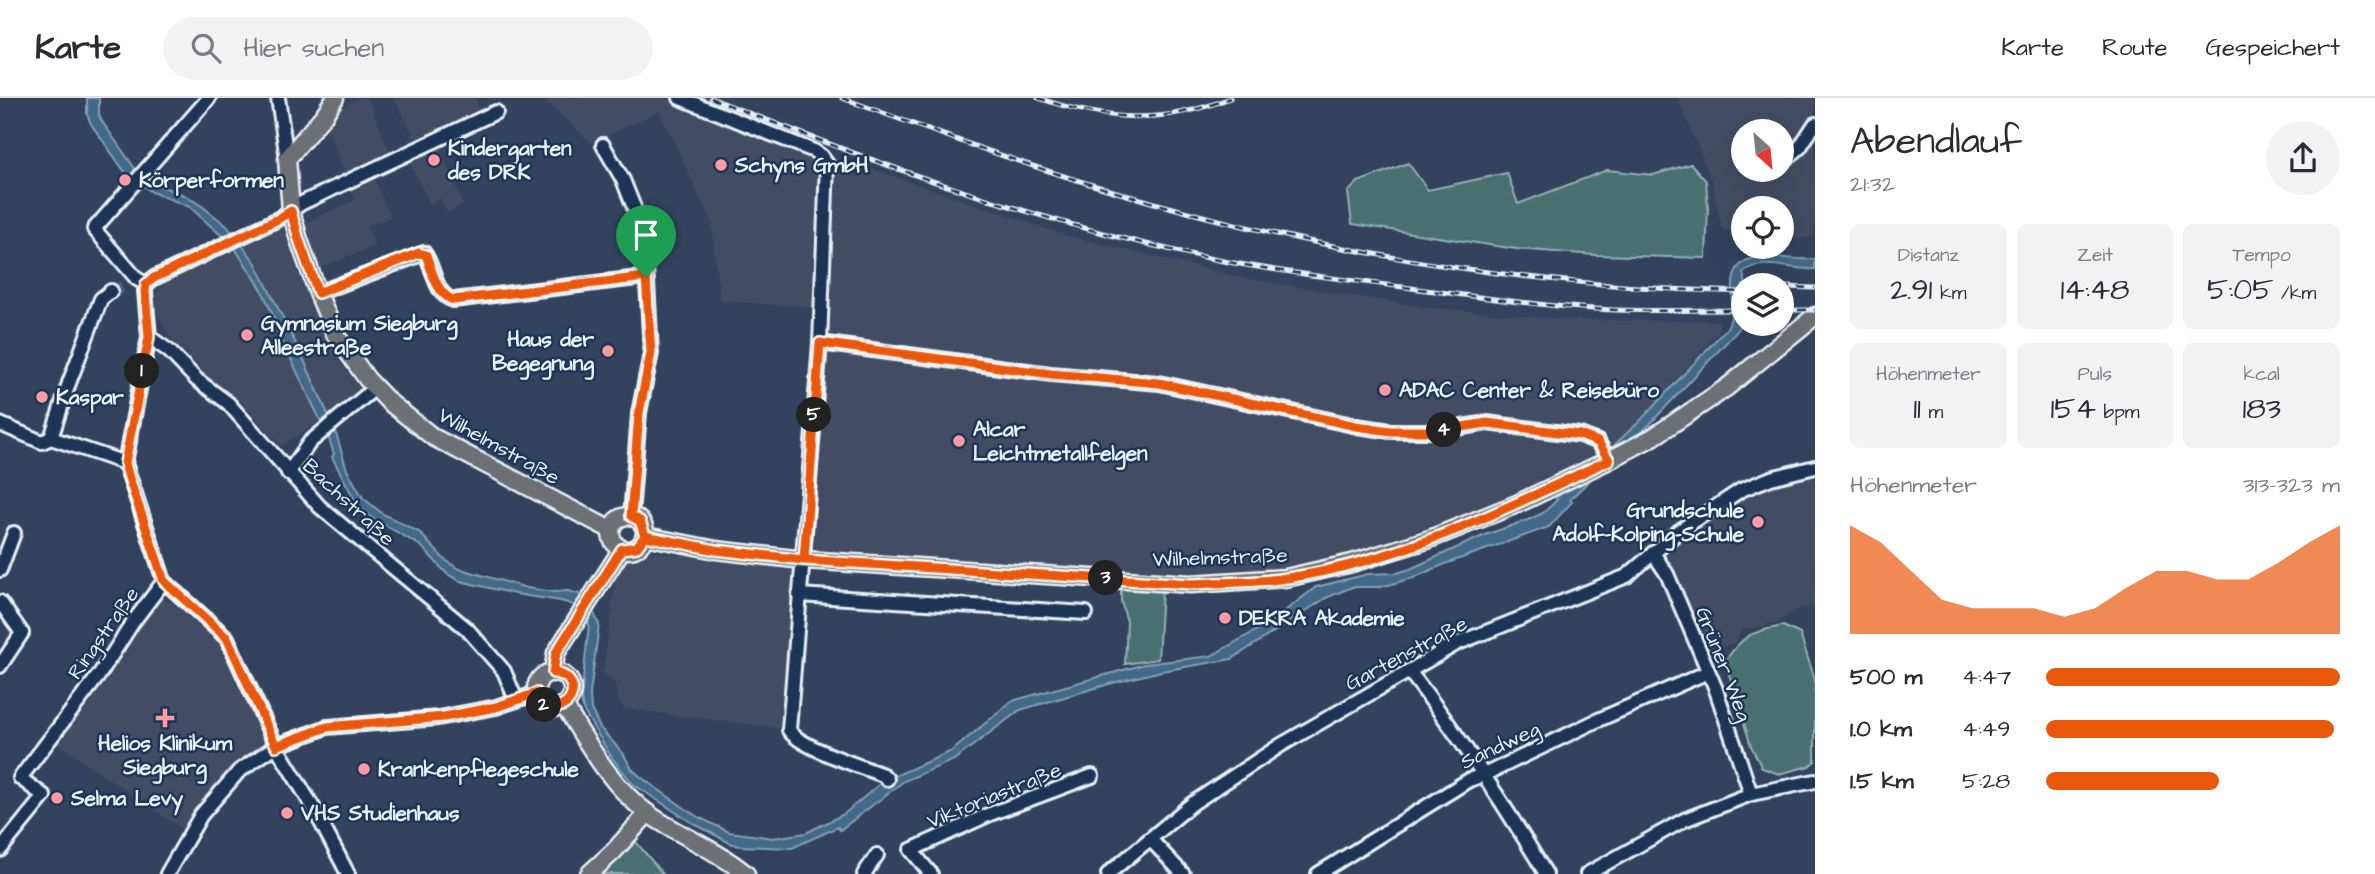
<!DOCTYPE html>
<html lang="de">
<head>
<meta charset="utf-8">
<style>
	body { margin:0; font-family:"Architects Daughter",sans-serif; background:#f2f2f3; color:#2b2b33; height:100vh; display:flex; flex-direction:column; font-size:26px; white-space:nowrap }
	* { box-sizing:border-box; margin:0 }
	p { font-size:23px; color:#7c7c81 }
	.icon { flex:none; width:38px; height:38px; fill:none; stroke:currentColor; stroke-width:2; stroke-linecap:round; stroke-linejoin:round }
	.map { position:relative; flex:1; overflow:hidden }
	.side { display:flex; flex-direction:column; background:#fff; width:560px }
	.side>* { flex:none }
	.needle { width:46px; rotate:153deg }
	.tools { position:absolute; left:1731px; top:21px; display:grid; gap:14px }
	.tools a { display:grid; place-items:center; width:63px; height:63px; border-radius:50%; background:#fff; box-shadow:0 7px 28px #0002; font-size:35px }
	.pin { position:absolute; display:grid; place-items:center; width:60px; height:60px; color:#fff; margin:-72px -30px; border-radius:50% 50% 50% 0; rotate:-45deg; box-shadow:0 0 7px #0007 }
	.pin .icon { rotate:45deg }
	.km { position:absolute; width:35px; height:35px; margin:-18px; border-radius:50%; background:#222; color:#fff; font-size:19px; line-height:35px; text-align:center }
	.round { display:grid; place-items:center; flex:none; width:74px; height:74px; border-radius:37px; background:#f2f2f3 }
	.headline { display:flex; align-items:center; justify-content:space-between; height:119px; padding:0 35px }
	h1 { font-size:38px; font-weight:600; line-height:52px }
	.figures { display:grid; grid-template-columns:repeat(3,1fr); gap:10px; height:119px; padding:7px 35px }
	.figures div { display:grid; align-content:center; border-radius:10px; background:#f2f2f3; text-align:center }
	.figures b { font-size:30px; font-weight:600 }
	.figures small { font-size:19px; font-weight:400 }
	.figures p { font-size:19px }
	.chart { height:196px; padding:14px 35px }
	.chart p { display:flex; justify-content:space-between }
	.chart svg { width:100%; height:126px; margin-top:7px; fill:#ea580c; opacity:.7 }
	ul { padding:0 35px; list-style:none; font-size:23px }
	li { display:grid; grid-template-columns:112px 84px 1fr; align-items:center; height:52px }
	li i { height:18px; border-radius:9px; background:#ea580c }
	header { display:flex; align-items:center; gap:42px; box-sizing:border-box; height:98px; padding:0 35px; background:#fff; border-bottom:2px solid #e1e1e2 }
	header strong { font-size:33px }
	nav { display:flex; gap:38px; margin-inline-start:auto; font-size:24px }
	.search { width:490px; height:63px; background:#f2f2f3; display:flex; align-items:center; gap:18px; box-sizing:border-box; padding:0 24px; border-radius:38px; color:#7c7c81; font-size:26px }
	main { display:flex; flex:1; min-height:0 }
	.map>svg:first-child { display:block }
	.built { fill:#424d63; fill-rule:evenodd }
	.green { fill:#496f71; stroke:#98b0b4; stroke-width:2 }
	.water { fill:#426989; stroke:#849fb5; stroke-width:2 }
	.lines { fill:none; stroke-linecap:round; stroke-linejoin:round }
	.minor-tunnel { stroke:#4e5d75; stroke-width:12; stroke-dasharray:12 6; stroke-linecap:butt }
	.minor-casing { stroke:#e8f1f8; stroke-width:18 }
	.major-casing { stroke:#e8f1f8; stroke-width:21 }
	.minor { stroke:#1d3557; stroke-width:12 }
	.major { stroke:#6c6f75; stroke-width:16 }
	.rail-casing { stroke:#e8f1f8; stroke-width:5 }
	.rail { stroke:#1d3557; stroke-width:2.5; stroke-dasharray:8; stroke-linecap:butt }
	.route-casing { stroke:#fff; stroke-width:14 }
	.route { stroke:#ea580c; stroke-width:9 }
	.poi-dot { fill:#ff9aa2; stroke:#1d3557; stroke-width:2.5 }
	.labels { text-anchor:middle; stroke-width:5; stroke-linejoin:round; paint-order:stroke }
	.poi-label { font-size:21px; font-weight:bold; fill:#e8f1f8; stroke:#1d3557; text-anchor:start }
	.street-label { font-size:21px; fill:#e8f1f8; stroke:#1d3557 }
</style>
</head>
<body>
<header>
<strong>Karte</strong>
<div class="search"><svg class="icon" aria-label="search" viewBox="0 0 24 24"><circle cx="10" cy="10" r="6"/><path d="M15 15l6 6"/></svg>Hier suchen</div>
<nav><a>Karte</a><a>Route</a><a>Gespeichert</a></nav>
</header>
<main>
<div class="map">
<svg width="1815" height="776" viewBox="0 0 1815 776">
	<rect width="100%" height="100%" fill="#33435e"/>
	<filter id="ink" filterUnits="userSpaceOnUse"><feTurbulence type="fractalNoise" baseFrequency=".0143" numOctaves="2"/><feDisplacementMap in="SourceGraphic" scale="14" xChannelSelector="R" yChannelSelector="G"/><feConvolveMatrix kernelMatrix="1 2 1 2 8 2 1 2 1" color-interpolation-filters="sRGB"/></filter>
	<g filter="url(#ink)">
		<!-- built -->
		<g class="built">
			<polygon points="359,0 368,0 390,55 346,76 325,28 338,10"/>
			<polygon points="394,0 475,0 480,13 416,42"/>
			<polygon points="543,0 666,0 808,57 815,62 847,62 1065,137 1238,179 1422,209 1570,222 1719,223 1719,233 1625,339 1540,388 1461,426 1279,477 1120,476 810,459 824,210 720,203 711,122 659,13 592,45"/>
			<path d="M1678,0H1815V136L1808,140L1782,142V110H1743V137L1722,131L1712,83ZM1743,33H1782V72H1743Z"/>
			<polygon points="439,46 463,107 449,114 447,114 440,101 430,106 408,62"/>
			<polygon points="374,79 390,119 367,128 374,148 320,170 305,125 355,102 350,88"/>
			<polygon points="282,129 321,230 333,254 360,291 358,295 315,327 282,347 279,346 241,303 231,297 204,276 187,255 174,245 157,215 155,205 157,194 166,184"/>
			<polygon points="1805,378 1815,378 1815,508 1798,511 1777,525 1742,532 1734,545 1707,554 1667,453 1698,426 1736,402"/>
			<polygon points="647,453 795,469 780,630 625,611 619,605 614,584 603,575 616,479 625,463"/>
			<polygon points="159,496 220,541 269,645 234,668 184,732 55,644"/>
		</g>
		<!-- green -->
		<g class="green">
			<polygon points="1408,65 1428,92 1507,75 1518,106 1607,72 1653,77 1691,66 1706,83 1708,110 1706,160 1596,157 1516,151 1352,126 1348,94 1358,84"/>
			<polygon points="1121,490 1162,491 1158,561 1125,566 1127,524 1121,503"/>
			<path d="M1783,528L1800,536L1815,582V663L1809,668L1779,676L1762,670L1751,648L1725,563C1744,536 1751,534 1783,528Z"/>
			<polygon points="636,744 663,776 598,776"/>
		</g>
		<!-- water -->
		<path class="water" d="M87,0H99V16L101,22L136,72L150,84L184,97L202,108L227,128L255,164L303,260L335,332L347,372L363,400L383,416L419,434L444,461L457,470L527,490L553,494L568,493L579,496L594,515L599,527L590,596L591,611L600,630L623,655L632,671L642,680L696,718L729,734L773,740L806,735L844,716L883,683L952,653L1012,603L1145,566L1211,558L1271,524L1316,489L1368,476L1397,475L1410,471L1485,437L1528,422L1543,415L1557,402L1553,396L1557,399L1564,394L1640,323L1727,230C1734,218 1732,201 1733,187C1734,143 1789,165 1815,161V171C1793,173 1760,158 1743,175L1746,187H1743V223L1738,232L1649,327L1570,401L1572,404L1549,429L1445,466L1413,480L1381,489H1352L1326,500L1232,561L1161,573L1109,586L1020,612L954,662L904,683L840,732L838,729L792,750L740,748L730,745L689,723L633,686L612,660L583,612L581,600L589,525L574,507L561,503L515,496L460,483L447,476L421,448L369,418L357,406L332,359L334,356L328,338L274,226L276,224L261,190L234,149L190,109L152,94L125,74L91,26L87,16Z"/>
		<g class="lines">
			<!-- minor-tunnel -->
			<polyline class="minor-tunnel" points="111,193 127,187"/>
			<defs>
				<g id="minor">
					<polyline points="278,0 287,61"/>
					<path d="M680,0L814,53L821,58L827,66L820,245L789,632C798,649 863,669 883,677L887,681"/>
					<polyline points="603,47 623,82 637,117 646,166 651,255 639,315 631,418"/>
					<polyline points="1790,58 1800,49 1815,26"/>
					<polyline points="146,186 154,180 278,121 302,105 496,14"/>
					<polyline points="146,186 145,193 149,239 125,365 164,483"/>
					<polyline points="146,186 137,181 94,131 209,0"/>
					<path d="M318,195L424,155C435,169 433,195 453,202L646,179"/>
					<polyline points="149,239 169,253 197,282 228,305 320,409 467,531 504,573 516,602"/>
					<polyline points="820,245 1051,276 1159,285 1357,328 1391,333 1437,333 1487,325 1580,337 1598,344 1609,362"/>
					<polyline points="0,326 42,344 51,340"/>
					<polyline points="51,340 69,285 101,201 111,193"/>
					<polyline points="51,340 125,365"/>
					<polyline points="288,375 310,344 375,290"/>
					<polyline points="1653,455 1667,476 1715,589 1751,696"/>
					<polyline points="0,472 14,435"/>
					<polyline points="164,483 227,540 276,648 313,709 348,776"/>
					<polyline points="799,497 1086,515"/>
					<polyline points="0,504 22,535 0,568"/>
					<path d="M1409,573C1460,638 1504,706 1546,776"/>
					<polyline points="1150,741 1183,776"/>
					<polyline points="0,752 44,698 20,680 99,577 133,524 164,483"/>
					<polyline points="167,776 201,717 239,673 276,648 327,629 438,620 496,609 537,595"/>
					<polyline points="864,776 877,757"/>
					<polyline points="931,776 911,752 990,716 1092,678"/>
					<polyline points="1108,776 1193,705 1281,647 1366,598 1456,546 1627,478 1679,433 1741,392 1771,380 1815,369"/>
					<polyline points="1318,776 1469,682 1486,676 1596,623 1708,574"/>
					<polyline points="1587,776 1684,722 1751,696 1815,683"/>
				</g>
				<g id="major">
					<polyline points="335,0 324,17 287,61 291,113 299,142 318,195 335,236 367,281 389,304 433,339 611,432"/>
					<circle cx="628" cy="435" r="17"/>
					<polyline points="645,438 716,452 804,462 1191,486 1286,480 1352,465 1427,442 1517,406 1609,362 1653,339 1726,290 1815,218"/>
					<circle cx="554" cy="592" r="18"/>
					<polyline points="553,575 556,555 622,451"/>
					<path d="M564,607C587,645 613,691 650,717C681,738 717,752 746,776"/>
					<polyline points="589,776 614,753 648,715"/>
				</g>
			</defs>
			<!-- minor casing -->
			<use href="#minor" class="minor-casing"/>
			<!-- major casing -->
			<use href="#major" class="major-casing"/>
			<!-- minor -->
			<use href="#minor" class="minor"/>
			<!-- major -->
			<use href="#major" class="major"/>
			<defs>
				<g id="rail">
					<path d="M711,0C876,66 1044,127 1218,162C1279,174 1341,181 1403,189C1466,197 1530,207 1594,211C1643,214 1693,212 1743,212"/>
					<path d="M842,0C932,33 1021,66 1113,93C1317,154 1530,189 1743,194"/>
					<path d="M1038,0C1107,23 1162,27 1230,0"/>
					<polyline points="1782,189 1815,190"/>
					<polyline points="1782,212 1815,212"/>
				</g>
			</defs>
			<!-- rail casing -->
			<use href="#rail" class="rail-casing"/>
			<!-- rail -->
			<use href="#rail" class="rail"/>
		</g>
	</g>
	<g class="lines" filter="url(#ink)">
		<defs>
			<path id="route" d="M646,179L453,202C436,196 432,172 426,157L419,155L318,195L299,142L291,113L278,121L154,180L146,186L145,193L149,239L125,365L129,380L164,483L227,540L276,648L327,629L444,619L496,609L537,595L545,608C575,618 584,577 553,575L556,555L622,451L637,449L645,438L716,452L804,462L1191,486C1223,484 1255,485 1287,480C1401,463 1506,411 1609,362L1598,344L1580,337L1487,325L1437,333H1391L1356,328L1159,285L1051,276L820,245L804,462L716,452L645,438L640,423L631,418L639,315L651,255L646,179"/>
		</defs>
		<!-- route casing -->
		<use href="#route" class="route-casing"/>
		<!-- route -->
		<use href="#route" class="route"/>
	</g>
	<!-- markers -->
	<g class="poi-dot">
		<circle cx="434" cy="62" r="7"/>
		<circle cx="721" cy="67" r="7"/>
		<circle cx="125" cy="82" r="7"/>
		<circle cx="247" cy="237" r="7"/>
		<circle cx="608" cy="253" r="7"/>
		<circle cx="1385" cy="292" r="7"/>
		<circle cx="42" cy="299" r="7"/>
		<circle cx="959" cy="343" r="7"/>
		<circle cx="1758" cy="424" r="7"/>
		<circle cx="1225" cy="520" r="7"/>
		<path d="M161.5 609.5h7v7h7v7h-7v7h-7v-7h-7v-7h7z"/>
		<circle cx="364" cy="671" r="7"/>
		<circle cx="57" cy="700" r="7"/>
		<circle cx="287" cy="715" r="7"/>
	</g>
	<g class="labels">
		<!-- poi labels -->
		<g class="poi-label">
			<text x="448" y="57">Kindergarten<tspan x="448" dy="24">des DRK</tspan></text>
			<text x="735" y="74">Schyns GmbH</text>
			<text x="139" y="89">Körperformen</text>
			<text x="261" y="232">Gymnasium Siegburg<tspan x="261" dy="24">Alleestraße</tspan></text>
			<text x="594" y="248" text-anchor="end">Haus der<tspan x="594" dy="24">Begegnung</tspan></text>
			<text x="1399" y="299">ADAC Center &amp; Reisebüro</text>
			<text x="56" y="306">Kaspar</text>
			<text x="973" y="338">Alcar<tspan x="973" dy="24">Leichtmetallfelgen</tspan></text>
			<text x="1744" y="419" text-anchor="end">Grundschule<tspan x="1744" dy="24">Adolf-Kolping-Schule</tspan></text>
			<text x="1239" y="527">DEKRA Akademie</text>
			<text x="165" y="652" text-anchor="middle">Helios Klinikum<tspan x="165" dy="24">Siegburg</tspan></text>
			<text x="378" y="678">Krankenpflegeschule</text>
			<text x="71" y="707">Selma Levy</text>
			<text x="301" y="722">VHS Studienhaus</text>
		</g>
		<!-- street labels -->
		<g class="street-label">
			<text transform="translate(499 348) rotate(29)" y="7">Wilhelmstraße</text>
			<text transform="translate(349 404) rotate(43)" y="7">Bachstraße</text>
			<text transform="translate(1220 459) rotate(-2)" y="7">Wilhelmstraße</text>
			<text transform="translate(103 535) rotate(-55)" y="7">Ringstraße</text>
			<text transform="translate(1406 555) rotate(-28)" y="7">Gartenstraße</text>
			<text transform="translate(1724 566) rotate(69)" y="7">Grüner Weg</text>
			<text transform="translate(1500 647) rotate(-25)" y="7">Sandweg</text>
			<text transform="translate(994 697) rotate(-22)" y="7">Viktoriastraße</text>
		</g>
	</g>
</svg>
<div class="tools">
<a><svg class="needle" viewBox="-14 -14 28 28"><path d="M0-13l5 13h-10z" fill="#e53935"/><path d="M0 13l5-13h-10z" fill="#7c7c81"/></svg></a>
<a><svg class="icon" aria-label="locate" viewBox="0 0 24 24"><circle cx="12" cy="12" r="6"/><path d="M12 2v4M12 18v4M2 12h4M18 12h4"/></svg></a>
<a><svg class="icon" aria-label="layers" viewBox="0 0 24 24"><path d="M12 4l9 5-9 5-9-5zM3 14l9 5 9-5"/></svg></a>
</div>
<div class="pin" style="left:646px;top:179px;background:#1e9e55"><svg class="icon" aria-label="arrive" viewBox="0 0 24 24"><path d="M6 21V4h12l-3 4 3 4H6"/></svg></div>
<b class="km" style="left:142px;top:273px">1</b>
<b class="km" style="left:544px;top:607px">2</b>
<b class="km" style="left:1106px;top:480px">3</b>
<b class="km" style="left:1444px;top:332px">4</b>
<b class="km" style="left:814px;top:317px">5</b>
</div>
<section class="side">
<div class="headline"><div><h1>Abendlauf</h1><p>21:32</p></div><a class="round"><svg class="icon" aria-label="share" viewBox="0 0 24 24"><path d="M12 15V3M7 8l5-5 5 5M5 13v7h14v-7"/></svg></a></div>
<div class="figures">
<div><p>Distanz</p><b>2.91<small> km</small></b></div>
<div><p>Zeit</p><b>14:48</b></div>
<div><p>Tempo</p><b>5:05<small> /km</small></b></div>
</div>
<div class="figures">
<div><p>Höhenmeter</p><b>11<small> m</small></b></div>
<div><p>Puls</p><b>154<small> bpm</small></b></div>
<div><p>kcal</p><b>183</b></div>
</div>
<div class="chart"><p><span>Höhenmeter</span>313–323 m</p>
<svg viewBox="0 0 160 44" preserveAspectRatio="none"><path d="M0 44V6L10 12L20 22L30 32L40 35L50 35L60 35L70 38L80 35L90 28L100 22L110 22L120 25L130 25L140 19L150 12L160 6V44z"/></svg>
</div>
<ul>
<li><b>500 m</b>4:47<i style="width:100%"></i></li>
<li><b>1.0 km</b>4:49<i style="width:98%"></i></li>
<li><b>1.5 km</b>5:28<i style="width:59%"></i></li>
</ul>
</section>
</main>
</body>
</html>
